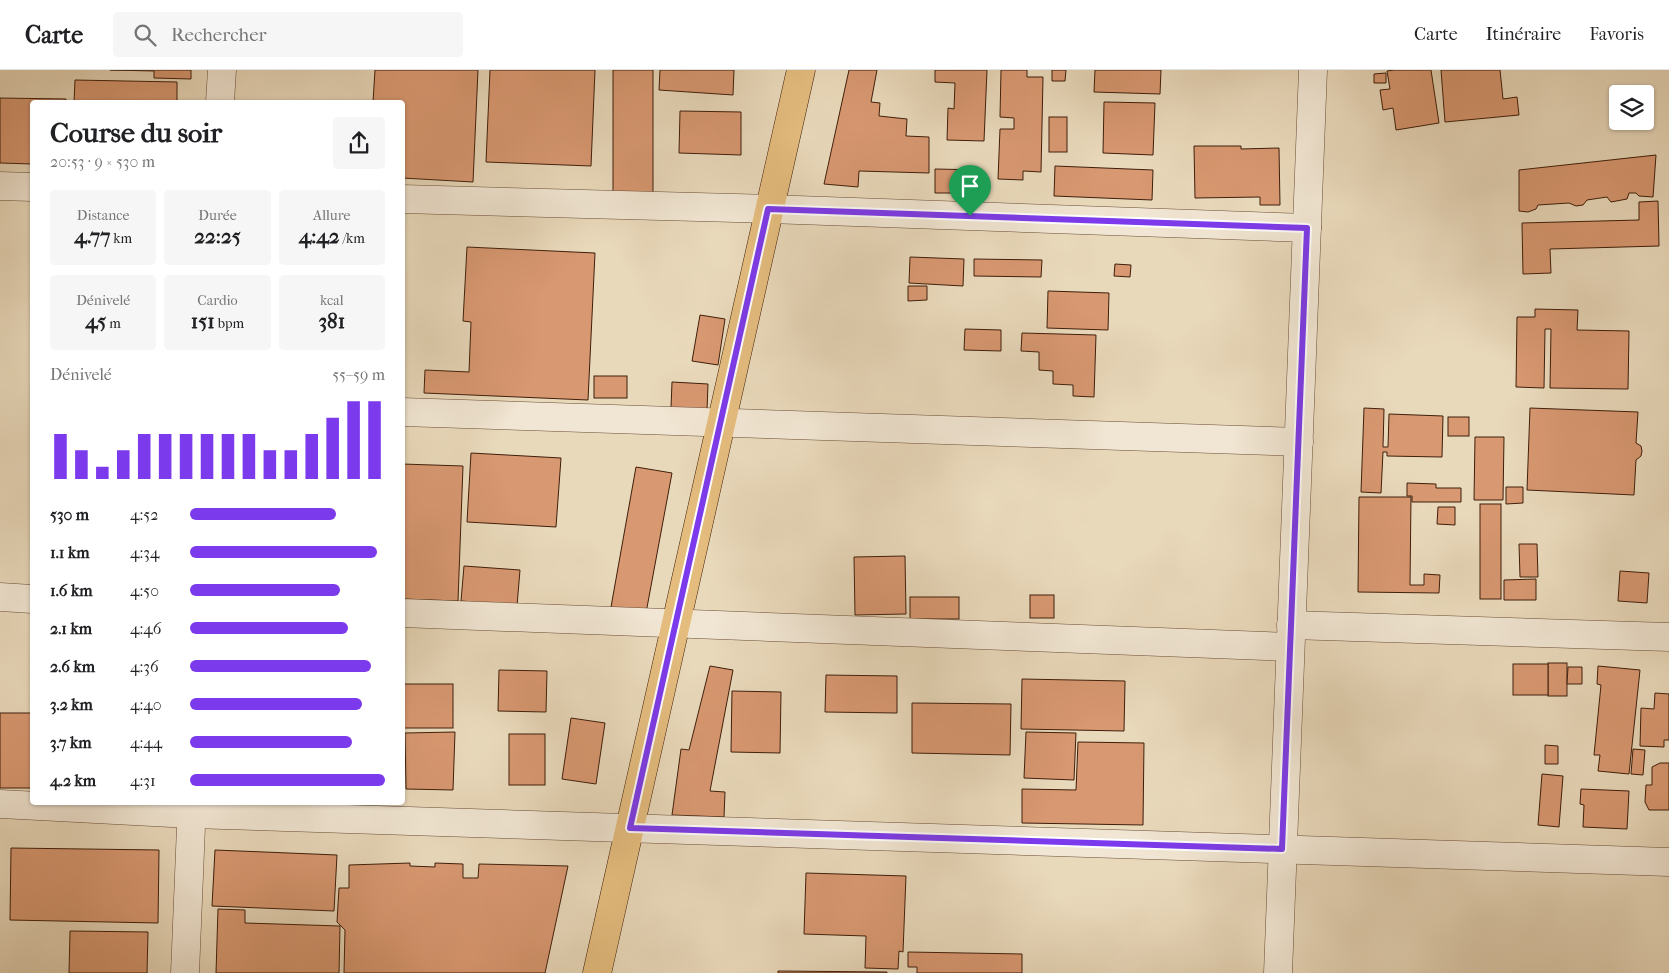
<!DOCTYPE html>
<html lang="fr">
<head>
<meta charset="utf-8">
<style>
	body { margin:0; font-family:"IM FELL French Canon",serif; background:#f6f6f6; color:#202124; height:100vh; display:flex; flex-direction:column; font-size:19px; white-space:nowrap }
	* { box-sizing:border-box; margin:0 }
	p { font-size:16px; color:#757577 }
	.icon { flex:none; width:28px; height:28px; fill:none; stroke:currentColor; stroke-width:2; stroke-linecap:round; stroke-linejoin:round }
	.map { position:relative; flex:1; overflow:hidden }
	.sheet { position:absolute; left:30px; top:30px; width:375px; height:705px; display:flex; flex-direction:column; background:#fff; border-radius:5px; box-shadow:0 1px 4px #0004 }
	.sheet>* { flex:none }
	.fabs { position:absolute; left:1609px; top:15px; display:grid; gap:10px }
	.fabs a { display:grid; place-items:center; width:45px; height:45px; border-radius:5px; background:#fff; box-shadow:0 1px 4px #0004; font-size:25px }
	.pin { position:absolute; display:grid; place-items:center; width:42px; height:42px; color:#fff; margin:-51px -21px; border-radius:50% 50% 50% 0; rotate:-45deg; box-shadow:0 0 5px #0007 }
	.pin .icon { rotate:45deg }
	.round { display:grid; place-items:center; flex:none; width:52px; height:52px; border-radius:5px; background:#f6f6f6 }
	.headline { display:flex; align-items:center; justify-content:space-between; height:85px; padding:0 20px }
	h1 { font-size:28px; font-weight:700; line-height:38px }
	.stats { display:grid; grid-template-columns:repeat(3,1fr); gap:8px; height:85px; padding:5px 20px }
	.stats div { display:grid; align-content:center; border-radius:5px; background:#f6f6f6; text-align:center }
	.stats b { font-size:21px; font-weight:700 }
	.stats small { font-size:14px; font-weight:400 }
	.stats p { font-size:14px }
	.chart { height:140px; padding:10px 20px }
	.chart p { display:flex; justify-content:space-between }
	.chart svg { width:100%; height:90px; margin-top:5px; stroke:#7c3aed; stroke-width:6 }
	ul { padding:0 20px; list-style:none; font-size:16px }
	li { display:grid; grid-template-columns:80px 60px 1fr; align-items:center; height:38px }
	li i { height:12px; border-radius:6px; background:#7c3aed }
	header { display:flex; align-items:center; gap:30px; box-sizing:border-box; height:70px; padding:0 25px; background:#fff; border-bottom:1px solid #e0e0e0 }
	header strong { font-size:24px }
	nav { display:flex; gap:28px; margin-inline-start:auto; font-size:18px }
	.search { width:350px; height:45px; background:#f6f6f6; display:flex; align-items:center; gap:12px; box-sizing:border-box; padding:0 18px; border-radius:5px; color:#757577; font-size:19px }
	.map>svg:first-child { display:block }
	.building { fill:#d89871; stroke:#3f1e0a }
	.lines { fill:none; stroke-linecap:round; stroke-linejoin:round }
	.minor-casing { stroke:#6a4d36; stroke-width:29 }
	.major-casing { stroke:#3f1e0a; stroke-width:29 }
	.minor { stroke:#f1e6d3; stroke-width:28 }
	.major { stroke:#e4bc7e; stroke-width:28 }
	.route-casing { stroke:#fff; stroke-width:10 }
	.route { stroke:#7c3aed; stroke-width:6 }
</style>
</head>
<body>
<header>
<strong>Carte</strong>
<div class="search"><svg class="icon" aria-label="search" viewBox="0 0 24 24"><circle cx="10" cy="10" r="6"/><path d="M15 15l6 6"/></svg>Rechercher</div>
<nav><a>Carte</a><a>Itinéraire</a><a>Favoris</a></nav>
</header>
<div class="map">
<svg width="1669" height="903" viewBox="0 0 1669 903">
	<rect width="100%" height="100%" fill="#e9d9bb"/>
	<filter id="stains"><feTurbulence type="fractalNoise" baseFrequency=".004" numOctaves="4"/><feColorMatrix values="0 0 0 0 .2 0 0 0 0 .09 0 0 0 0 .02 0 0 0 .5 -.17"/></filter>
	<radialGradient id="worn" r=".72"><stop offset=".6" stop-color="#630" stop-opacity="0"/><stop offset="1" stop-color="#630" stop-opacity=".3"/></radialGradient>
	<!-- building -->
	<g class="building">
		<polygon points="110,0 191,0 191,9 154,8 154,1"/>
		<polygon points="375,0 478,0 473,112 402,108 402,32 373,32"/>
		<polygon points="490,0 595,0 591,96 486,92"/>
		<rect x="613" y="0" width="40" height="123"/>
		<polygon points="660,0 734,0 733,25 659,20"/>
		<polygon points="849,0 877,0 871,32 880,33 879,46 907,49 906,66 929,67 929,103 859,101 858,117 824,114"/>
		<polygon points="935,0 987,0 984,71 947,70 948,38 954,39 955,13 935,12"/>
		<polygon points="1001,0 1027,0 1027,7 1043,7 1041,102 1023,101 1023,110 998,109 1000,59 1014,59 1014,48 1000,47"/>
		<polygon points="1052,0 1066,0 1065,11 1052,11"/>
		<polygon points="1095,0 1161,0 1160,24 1094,22"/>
		<polygon points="1394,0 1431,0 1439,53 1396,60 1393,38 1383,40 1380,20 1390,19 1387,1"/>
		<polygon points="1441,0 1500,0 1503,29 1517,27 1519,45 1445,52"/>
		<polygon points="1386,3 1386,13 1374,13 1374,4"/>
		<polygon points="75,10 177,12 177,32 74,32"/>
		<polygon points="0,28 66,29 66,32 32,32 32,94 0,93"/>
		<polygon points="1104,32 1155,33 1153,85 1103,83"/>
		<polygon points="680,41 741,42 741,85 679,83"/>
		<rect x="1049" y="47" width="18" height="35"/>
		<polygon points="1194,76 1241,76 1241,79 1279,78 1280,135 1260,135 1260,127 1195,128"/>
		<polygon points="1656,85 1653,127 1639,126 1636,123 1629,123 1627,129 1611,132 1607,127 1587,130 1583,135 1576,136 1569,133 1538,135 1536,139 1528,142 1519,141 1519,100"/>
		<polygon points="1055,96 1153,100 1152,130 1054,126"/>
		<polygon points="935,99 981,100 980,123 935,123"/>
		<polygon points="1658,131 1659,176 1550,179 1551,203 1523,204 1522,153 1639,150 1639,132"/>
		<polygon points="467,177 595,183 588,330 424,323 425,300 469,302 471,252 463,251"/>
		<polygon points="910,187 964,189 963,216 909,213"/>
		<polygon points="974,189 1042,190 1041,207 974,206"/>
		<polygon points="1115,194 1131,195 1130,207 1114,206"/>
		<polygon points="908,216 927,216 927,230 908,231"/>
		<polygon points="1048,221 1109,223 1108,260 1047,258"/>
		<polygon points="1535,239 1578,240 1577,260 1629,261 1628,319 1550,318 1551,259 1545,259 1544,318 1516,317 1517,247 1535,247"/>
		<polygon points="700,245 725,249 718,295 692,291"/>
		<polygon points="965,259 1001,260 1001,281 964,280"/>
		<polygon points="1022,263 1096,265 1094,327 1073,326 1073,315 1053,314 1053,301 1039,300 1039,282 1021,281"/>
		<rect x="594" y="306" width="33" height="22"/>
		<polygon points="672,312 708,314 707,340 671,338"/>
		<polygon points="1364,338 1384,339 1383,377 1388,377 1389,344 1443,346 1442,387 1387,386 1387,382 1383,382 1381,423 1361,422"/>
		<polygon points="1530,338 1638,342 1636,373 1641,376 1642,381 1641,386 1636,390 1634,425 1527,420"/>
		<rect x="1448" y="347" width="21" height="19"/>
		<polygon points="1475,367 1504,367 1503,430 1474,430"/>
		<polygon points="471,383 561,388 556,457 467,452"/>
		<polygon points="402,394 463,396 458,531 402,529"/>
		<polygon points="636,397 672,403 646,543 611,537"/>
		<polygon points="1407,413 1436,414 1436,418 1461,418 1461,432 1412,432 1412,426 1407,426"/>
		<polygon points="1506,417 1523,417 1523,433 1506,434"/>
		<polygon points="1359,427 1411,427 1410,515 1424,515 1424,504 1440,505 1439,523 1358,522"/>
		<rect x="1480" y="434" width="21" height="95"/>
		<polygon points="1438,437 1455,437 1455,455 1437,454"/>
		<polygon points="1519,474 1537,474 1538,507 1520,507"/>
		<polygon points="905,486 906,544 855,545 854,487"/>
		<polygon points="464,496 520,500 517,536 461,531"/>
		<polygon points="1620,501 1649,503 1647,533 1618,531"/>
		<polygon points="1536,509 1536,530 1504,530 1504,510"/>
		<rect x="1030" y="525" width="24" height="23"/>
		<rect x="910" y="527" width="49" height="22"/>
		<rect x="1548" y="593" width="19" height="33"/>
		<rect x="1513" y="594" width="35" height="31"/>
		<polygon points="710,596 733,600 710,721 725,722 724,747 672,745 681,679 689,680"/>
		<polygon points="1598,596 1640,600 1629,704 1598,701 1600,685 1594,685 1601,615 1597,614"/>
		<polygon points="1568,597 1582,597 1582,614 1567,614"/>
		<polygon points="499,600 547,601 546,642 498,641"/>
		<polygon points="826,605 897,606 897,643 825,642"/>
		<polygon points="1022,609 1125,611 1124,661 1021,659"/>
		<rect x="403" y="614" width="50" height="44"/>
		<polygon points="732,621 781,622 780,683 731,682"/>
		<polygon points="1655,623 1669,624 1669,670 1664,670 1664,677 1640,676 1641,638 1654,639"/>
		<polygon points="912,633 1011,634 1010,685 912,683"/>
		<rect x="0" y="643" width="32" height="75"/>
		<polygon points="571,648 605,653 596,714 562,709"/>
		<polygon points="455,662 453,720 406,719 405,663"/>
		<polygon points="1026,662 1076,663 1074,710 1024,708"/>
		<rect x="509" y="664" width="36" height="51"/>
		<polygon points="1078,672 1144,673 1143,755 1022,753 1022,719 1076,720"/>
		<polygon points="1545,675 1558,676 1558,694 1545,694"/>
		<polygon points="1633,679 1645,680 1643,705 1631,704"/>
		<polygon points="1660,693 1669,693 1669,740 1649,740 1645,732 1646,715 1652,715 1652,697"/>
		<polygon points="1542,704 1563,706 1559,757 1538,755"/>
		<polygon points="1581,719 1629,721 1627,759 1583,757 1584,735 1580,734"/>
		<polygon points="11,778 159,780 158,853 10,850"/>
		<polygon points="215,780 337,785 334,841 212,836"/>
		<polygon points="410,793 410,796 435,797 435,793 463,794 463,808 478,808 479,794 568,796 545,903 344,903 345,860 337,852 339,818 349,818 349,795"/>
		<polygon points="806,803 906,806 903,882 899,881 898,899 865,898 866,866 804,864"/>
		<polygon points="218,839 245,840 245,853 340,856 339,903 216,903"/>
		<polygon points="70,861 148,862 147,903 69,903"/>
		<polygon points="908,882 1022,884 1022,903 917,903 917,897 908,897"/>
		<polygon points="778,901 887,902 887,903 778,903"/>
	</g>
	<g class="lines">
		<defs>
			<g id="minor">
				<polyline points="220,32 222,0"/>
				<polyline points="0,116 32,117"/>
				<polyline points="402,129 769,139 1307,158"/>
				<polyline points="402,342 1299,372"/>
				<polyline points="0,527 32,529"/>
				<polyline points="402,543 1290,577"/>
				<polyline points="1291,555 1669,567"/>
				<polyline points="0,734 191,744 1669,792"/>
				<polyline points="185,903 192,732"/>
				<polyline points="1278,903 1313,0"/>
			</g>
			<polyline id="major" points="597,903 801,0"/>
		</defs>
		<!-- minor casing -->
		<use href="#minor" class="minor-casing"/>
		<!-- major casing -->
		<use href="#major" class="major-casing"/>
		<!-- minor -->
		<use href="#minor" class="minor"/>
		<!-- major -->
		<use href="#major" class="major"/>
	</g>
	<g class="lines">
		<defs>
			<polygon id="route" points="768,139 1307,158 1282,779 630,758"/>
		</defs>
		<!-- route casing -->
		<use href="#route" class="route-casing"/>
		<!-- route -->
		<use href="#route" class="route"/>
	</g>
	<rect width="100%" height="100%" filter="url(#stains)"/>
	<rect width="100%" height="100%" fill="url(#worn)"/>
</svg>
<div class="fabs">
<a><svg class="icon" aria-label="layers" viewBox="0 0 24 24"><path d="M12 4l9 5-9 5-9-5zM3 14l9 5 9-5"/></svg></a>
</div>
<div class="pin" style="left:970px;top:146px;background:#1e9e55"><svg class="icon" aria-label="arrive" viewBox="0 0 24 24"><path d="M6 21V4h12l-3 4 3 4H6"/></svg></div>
<section class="sheet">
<div class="headline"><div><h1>Course du soir</h1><p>20:53 · 9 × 530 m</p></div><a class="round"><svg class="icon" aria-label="share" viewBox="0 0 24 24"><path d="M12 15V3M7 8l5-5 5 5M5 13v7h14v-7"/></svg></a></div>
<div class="stats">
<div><p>Distance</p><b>4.77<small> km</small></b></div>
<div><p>Durée</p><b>22:25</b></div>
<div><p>Allure</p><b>4:42<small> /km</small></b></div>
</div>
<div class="stats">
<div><p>Dénivelé</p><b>45<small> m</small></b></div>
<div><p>Cardio</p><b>151<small> bpm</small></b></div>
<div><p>kcal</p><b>381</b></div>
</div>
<div class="chart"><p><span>Dénivelé</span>55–59 m</p>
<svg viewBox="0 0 160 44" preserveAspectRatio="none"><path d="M5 44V22M15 44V30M25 44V38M35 44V30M45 44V22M55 44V22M65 44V22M75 44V22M85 44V22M95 44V22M105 44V30M115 44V30M125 44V22M135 44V14M145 44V6M155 44V6"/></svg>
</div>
<ul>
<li><b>530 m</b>4:52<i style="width:75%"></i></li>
<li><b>1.1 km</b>4:34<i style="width:96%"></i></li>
<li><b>1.6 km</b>4:50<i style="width:77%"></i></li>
<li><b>2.1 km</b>4:46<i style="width:81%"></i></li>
<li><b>2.6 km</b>4:36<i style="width:93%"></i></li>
<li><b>3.2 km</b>4:40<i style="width:88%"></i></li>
<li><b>3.7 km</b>4:44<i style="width:83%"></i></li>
<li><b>4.2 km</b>4:31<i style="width:100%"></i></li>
</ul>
</section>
</div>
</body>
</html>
